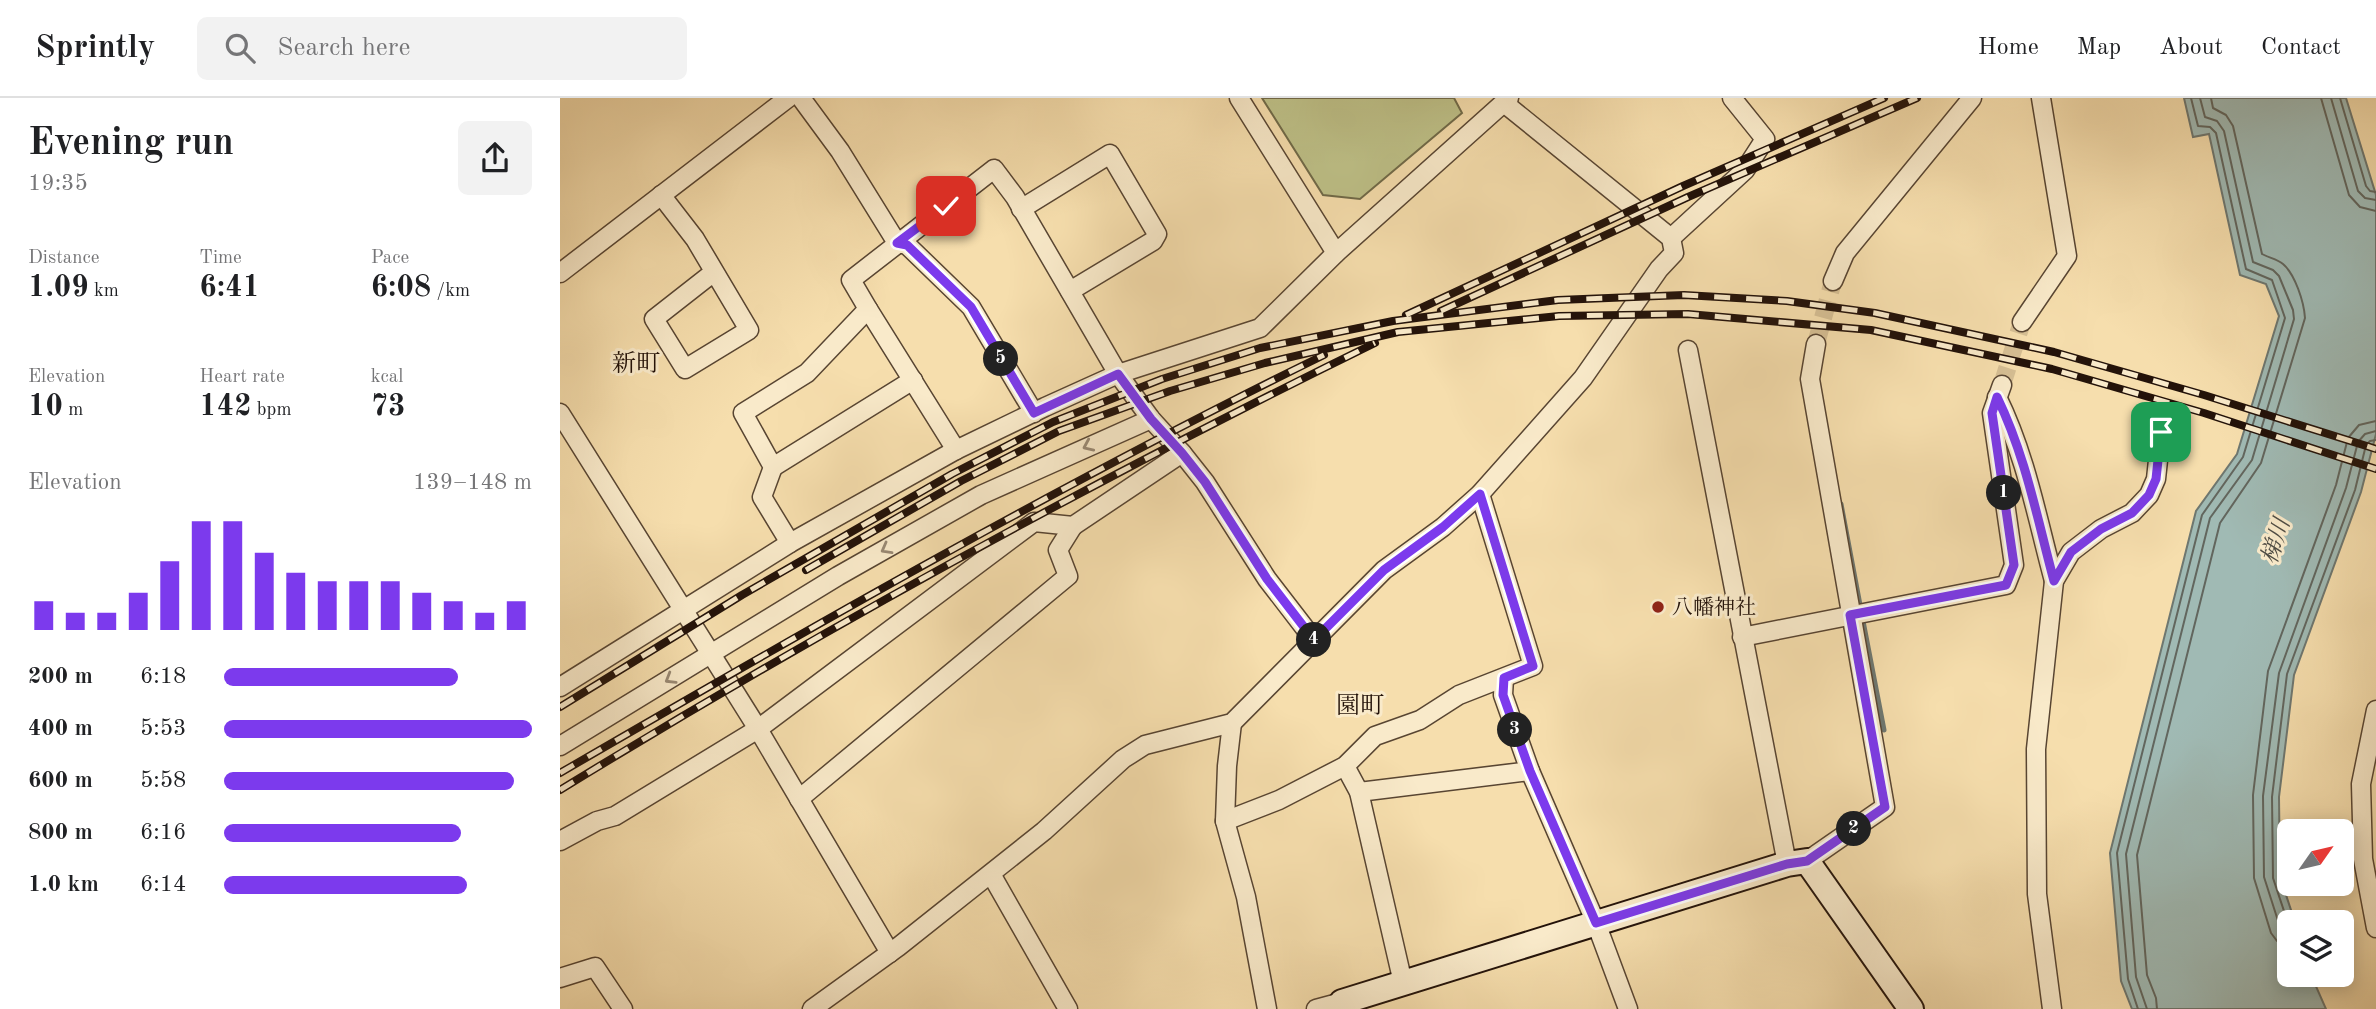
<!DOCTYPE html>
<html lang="en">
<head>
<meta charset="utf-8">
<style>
	body { margin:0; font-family:"Old Standard TT","Noto Serif JP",serif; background:#f2f2f2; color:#202124; height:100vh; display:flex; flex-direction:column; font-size:26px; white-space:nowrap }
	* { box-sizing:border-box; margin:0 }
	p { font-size:23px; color:#757577 }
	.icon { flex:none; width:38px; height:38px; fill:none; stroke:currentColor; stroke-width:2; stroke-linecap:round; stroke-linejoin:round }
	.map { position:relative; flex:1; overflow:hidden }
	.details { display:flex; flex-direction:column; background:#fff; width:560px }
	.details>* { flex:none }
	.needle { width:46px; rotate:56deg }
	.controls { position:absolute; left:1717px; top:721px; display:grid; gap:14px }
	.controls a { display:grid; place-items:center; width:77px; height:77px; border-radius:10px; background:#fff; box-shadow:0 4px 18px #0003; font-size:35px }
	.pin { position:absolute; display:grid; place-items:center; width:60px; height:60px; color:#fff; margin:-30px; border-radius:14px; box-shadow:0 4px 10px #0006 }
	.km { position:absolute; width:35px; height:35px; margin:-18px; border-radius:50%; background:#222; color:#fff; font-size:19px; line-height:35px; text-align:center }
	.round { display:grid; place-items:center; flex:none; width:74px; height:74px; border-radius:10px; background:#f2f2f2 }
	.summary { display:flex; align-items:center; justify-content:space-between; height:119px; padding:0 28px }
	h1 { font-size:38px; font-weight:700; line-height:52px }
	.stats { display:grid; grid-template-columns:repeat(3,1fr); gap:10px; height:119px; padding:7px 28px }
	.stats div { display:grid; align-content:center }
	.stats b { font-size:30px; font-weight:700 }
	.stats small { font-size:19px; font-weight:400 }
	.stats p { font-size:19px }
	.chart { height:196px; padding:14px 28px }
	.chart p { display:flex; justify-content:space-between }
	.chart svg { width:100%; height:126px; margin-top:7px; stroke:#7c3aed; stroke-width:6 }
	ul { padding:0 28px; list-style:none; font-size:23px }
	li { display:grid; grid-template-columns:112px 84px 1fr; align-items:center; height:52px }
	li i { height:18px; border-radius:9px; background:#7c3aed }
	header { display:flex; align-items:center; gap:42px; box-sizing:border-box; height:98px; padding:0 35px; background:#fff; border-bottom:2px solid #e0e0e0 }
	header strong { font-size:33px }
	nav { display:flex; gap:38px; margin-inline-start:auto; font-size:24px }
	.search { width:490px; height:63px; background:#f2f2f2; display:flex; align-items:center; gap:18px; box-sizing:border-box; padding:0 24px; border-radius:10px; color:#757577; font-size:26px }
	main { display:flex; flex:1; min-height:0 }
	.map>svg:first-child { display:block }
	.green { fill:#bec188; stroke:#706a48; stroke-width:2 }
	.water { fill:#a0bab4; stroke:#6e7770; stroke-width:2 }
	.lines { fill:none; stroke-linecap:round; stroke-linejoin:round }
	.shore { stroke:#62665e; stroke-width:2 }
	.stream { stroke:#6e7770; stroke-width:5 }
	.street-tunnel { stroke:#d6bf94; stroke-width:18; stroke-dasharray:18 9; stroke-linecap:butt }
	.street-casing { stroke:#584532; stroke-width:21 }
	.secondary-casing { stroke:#231209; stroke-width:28 }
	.street { stroke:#f9eaca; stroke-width:18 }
	.secondary { stroke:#f9eaca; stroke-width:24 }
	.rail-casing { stroke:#231209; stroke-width:8 }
	.rail { stroke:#f9eaca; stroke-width:5; stroke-dasharray:16; stroke-linecap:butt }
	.oneway { stroke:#998973 }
	.route-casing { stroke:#fff; stroke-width:14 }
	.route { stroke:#7c3aed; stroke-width:9 }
	.poi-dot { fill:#8f2418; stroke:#f9eaca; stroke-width:2.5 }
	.labels { text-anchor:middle; stroke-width:6; stroke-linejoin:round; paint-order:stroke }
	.poi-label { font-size:21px; fill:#231209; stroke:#f9eaca; text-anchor:start }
	.water-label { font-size:23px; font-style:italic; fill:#4f4d45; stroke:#f9eaca }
	.quarter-label { font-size:24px; fill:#231209; stroke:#f9eaca }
</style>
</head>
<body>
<header>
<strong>Sprintly</strong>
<div class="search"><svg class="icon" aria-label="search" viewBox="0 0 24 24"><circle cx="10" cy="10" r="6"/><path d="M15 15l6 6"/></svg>Search here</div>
<nav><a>Home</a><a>Map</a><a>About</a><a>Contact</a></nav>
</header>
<main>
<section class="details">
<div class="summary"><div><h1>Evening run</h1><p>19:35</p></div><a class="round"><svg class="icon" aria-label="share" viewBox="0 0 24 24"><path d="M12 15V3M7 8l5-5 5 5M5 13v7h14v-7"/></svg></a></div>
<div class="stats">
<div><p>Distance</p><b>1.09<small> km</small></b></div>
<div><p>Time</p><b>6:41</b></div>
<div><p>Pace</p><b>6:08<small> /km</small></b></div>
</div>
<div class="stats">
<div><p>Elevation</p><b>10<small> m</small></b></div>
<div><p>Heart rate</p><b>142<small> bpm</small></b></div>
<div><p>kcal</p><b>73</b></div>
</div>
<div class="chart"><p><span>Elevation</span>139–148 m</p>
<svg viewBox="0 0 160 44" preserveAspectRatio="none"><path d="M5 44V34M15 44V38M25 44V38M35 44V31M45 44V20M55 44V6M65 44V6M75 44V17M85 44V24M95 44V27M105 44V27M115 44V27M125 44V31M135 44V34M145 44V38M155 44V34"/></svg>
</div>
<ul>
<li><b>200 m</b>6:18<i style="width:76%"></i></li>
<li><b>400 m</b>5:53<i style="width:100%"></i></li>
<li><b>600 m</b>5:58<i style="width:94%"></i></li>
<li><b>800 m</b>6:16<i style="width:77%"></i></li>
<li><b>1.0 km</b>6:14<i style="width:79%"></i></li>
</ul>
</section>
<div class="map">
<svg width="1816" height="911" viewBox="0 0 1816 911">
	<rect width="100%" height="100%" fill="#f6dead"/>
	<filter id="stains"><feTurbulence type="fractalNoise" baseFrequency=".00286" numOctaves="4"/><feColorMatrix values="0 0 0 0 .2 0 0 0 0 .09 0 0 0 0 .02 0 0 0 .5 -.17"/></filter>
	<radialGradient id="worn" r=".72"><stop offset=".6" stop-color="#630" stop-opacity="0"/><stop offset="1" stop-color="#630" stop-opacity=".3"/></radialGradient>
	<!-- green -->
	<polygon class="green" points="702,0 894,0 902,15 800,101 763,97"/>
	<!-- water -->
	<polygon class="water" points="1624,0 1786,0 1816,97 1816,336 1801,394 1734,577 1719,699 1720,779 1735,824 1729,824 1729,877 1751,877 1766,911 1572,911 1561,883 1550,755 1636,413 1677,356 1719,218 1706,186 1680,177 1649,36 1633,39"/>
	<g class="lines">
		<!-- shore -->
		<g class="shore">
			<polyline points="1761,0 1789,97 1800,109 1816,113"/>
			<polyline points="1771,0 1798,93 1805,100 1816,102"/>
			<polyline points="1780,0 1806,88 1810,93 1816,94"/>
			<polyline points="1729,828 1713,780 1712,699 1727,576 1795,392 1806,347 1810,343 1816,342"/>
			<polyline points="1729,839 1720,829 1704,779 1703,698 1719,575 1786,390 1798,344 1805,336 1816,333"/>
			<polyline points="1729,850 1717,843 1711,835 1694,780 1693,697 1708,573 1776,387 1788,340 1799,327 1816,323"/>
			<polyline points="1578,911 1568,881 1557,755 1642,417 1683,359 1725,220 1712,182 1686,171 1656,35 1650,29 1638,28 1631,0"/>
			<polyline points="1587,911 1576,879 1566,756 1650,420 1692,362 1734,221 1733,212 1719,178 1713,172 1693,164 1664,33 1657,23 1645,19 1640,0"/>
			<path d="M1597,911L1596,900L1587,877L1577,757L1660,425L1701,365L1745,220C1744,204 1735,176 1723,166C1717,161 1709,160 1702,156L1673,28L1666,17L1653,10L1651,0"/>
		</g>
		<!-- stream -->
		<g class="stream">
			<polyline points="1281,406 1300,507"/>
			<polyline points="1303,523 1324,632"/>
		</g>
		<!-- street-tunnel -->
		<g class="street-tunnel">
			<polyline points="1256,246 1273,183"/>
			<polyline points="1442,287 1462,224"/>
		</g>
		<defs>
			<g id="street">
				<polyline points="241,0 280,53 337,145 347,147 411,209 474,315"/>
				<polyline points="679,0 776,155"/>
				<polyline points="101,97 135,141 189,232 125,271 94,221 154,174"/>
				<polyline points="461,111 550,56 597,136 593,143 510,193"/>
				<polyline points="1111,140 1185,72 1205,41 1172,0"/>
				<polyline points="0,175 228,0"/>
				<polyline points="1273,183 1285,155 1412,0"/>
				<polyline points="308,211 396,352"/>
				<polyline points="1462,224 1507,158 1481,0"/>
				<polyline points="1128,252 1227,766"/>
				<path d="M1437,299C1466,358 1477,420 1494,483"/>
				<polyline points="0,315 198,631 330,855"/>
				<polyline points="213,369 353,282"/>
				<polyline points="1182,539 1446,487 1454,467 1432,315 1442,287"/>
				<polyline points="754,542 707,481 645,384 622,355 591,321 558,276 455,99 434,71 291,182 308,211 247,275 183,315 213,369 202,399 230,445 396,352 485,309 558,276 700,230 776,155 949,0"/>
				<polyline points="944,580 943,597 970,673"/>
				<polyline points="0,589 230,445"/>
				<polyline points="1816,612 1801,686 1803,761 1816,830"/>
				<polyline points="672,625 667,668 665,723 686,799 707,911"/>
				<polyline points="0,648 278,478 421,397 591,321"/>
				<polyline points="785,668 799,694 843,885"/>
				<polyline points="799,694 970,673 1036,825 1068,911"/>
				<polyline points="239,701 508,478 498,452 513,428"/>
				<polyline points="665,723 719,702 785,668 815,638 860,622 899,597 973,568 920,396"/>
				<polyline points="0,743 37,723 55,718 198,631 474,424 513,428 622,355"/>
				<polyline points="1247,763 1325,709 1250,281 1256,246"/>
				<polyline points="431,776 508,911"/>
				<polyline points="0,880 35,869 63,911"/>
				<polyline points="252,911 338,849 484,733 563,661 585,647 672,625 824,472 883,429 920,396 1023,280 1099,171 1114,155 1111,140 944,5"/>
				<polyline points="756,911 782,904"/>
				<polyline points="1492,911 1477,796 1476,651 1494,483 1511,454 1541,431 1572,415 1589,397 1596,381 1601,334"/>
			</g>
			<polyline id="secondary" points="785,911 782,904 1227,766 1247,763 1351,911"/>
		</defs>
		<!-- street casing -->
		<use href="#street" class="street-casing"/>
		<!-- secondary casing -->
		<use href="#secondary" class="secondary-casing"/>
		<!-- street -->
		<use href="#street" class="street"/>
		<!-- secondary -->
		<use href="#secondary" class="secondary"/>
		<defs>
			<g id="rail">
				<polyline points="881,213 1128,99 1357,0"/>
				<polyline points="846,217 1123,88 1324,0"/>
				<polyline points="246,472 401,383 499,333 610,293 705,265 838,234 999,218 1128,216 1311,232 1492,271 1644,315 1816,371"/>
				<polyline points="0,609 182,497 392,376 493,324 602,281 700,250 833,223 998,202 1124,197 1227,203 1315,215 1494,254 1644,297 1816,351"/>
				<path d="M0,675C251,529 503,385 764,257"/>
				<path d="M0,692C264,530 537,381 815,245"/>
			</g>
		</defs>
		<!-- rail casing -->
		<use href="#rail" class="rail-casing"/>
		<!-- rail -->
		<use href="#rail" class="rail"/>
	</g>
	<!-- one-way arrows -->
	<defs><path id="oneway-chevron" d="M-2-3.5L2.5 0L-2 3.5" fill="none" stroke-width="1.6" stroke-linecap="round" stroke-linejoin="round" transform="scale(1.75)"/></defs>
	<g class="oneway">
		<use href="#oneway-chevron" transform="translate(528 348) rotate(156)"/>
		<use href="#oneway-chevron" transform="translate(326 451) rotate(151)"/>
		<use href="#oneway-chevron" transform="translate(110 581) rotate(149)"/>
	</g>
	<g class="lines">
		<defs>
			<path id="route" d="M386,108L337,145L347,147L411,209L474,315L558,276L591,321L622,355L645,384L707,481L754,542L824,472L883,429L920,396L973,568L944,580L943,597L970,673L1036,825L1227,766L1247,763L1325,709L1290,517L1446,487L1454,467L1432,315L1437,299C1466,359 1477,420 1494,483L1511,454L1541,431L1572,415L1589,397L1596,381L1601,334"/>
		</defs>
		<!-- route casing -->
		<use href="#route" class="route-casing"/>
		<!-- route -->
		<use href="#route" class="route"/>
	</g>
	<!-- markers -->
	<circle class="poi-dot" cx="1098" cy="509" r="7"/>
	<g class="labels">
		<!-- poi labels -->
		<g class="poi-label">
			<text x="1112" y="516">八幡神社</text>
		</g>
		<!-- water labels -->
		<g class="water-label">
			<text transform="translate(1715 443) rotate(-72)" y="8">梯川</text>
		</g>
		<!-- quarter labels -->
		<g class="quarter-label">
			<text x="76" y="273">新町</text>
			<text x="800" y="615">園町</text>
		</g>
	</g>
	<rect width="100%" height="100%" filter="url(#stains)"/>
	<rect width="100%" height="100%" fill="url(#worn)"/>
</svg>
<div class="controls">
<a><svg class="needle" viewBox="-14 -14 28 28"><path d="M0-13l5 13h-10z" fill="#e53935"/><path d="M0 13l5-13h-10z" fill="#757577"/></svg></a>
<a><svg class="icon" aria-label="layers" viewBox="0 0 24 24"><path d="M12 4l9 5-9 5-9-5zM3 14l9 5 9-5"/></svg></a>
</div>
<div class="pin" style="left:1601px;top:334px;background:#1e9e55"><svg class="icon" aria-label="arrive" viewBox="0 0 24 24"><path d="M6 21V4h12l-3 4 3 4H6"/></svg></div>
<div class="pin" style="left:386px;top:108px;background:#d93025"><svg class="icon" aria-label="check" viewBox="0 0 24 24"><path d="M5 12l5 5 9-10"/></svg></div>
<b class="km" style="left:1444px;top:395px">1</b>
<b class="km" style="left:1294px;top:731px">2</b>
<b class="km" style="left:955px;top:632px">3</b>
<b class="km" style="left:754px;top:542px">4</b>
<b class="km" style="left:441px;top:261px">5</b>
</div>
</main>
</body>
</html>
